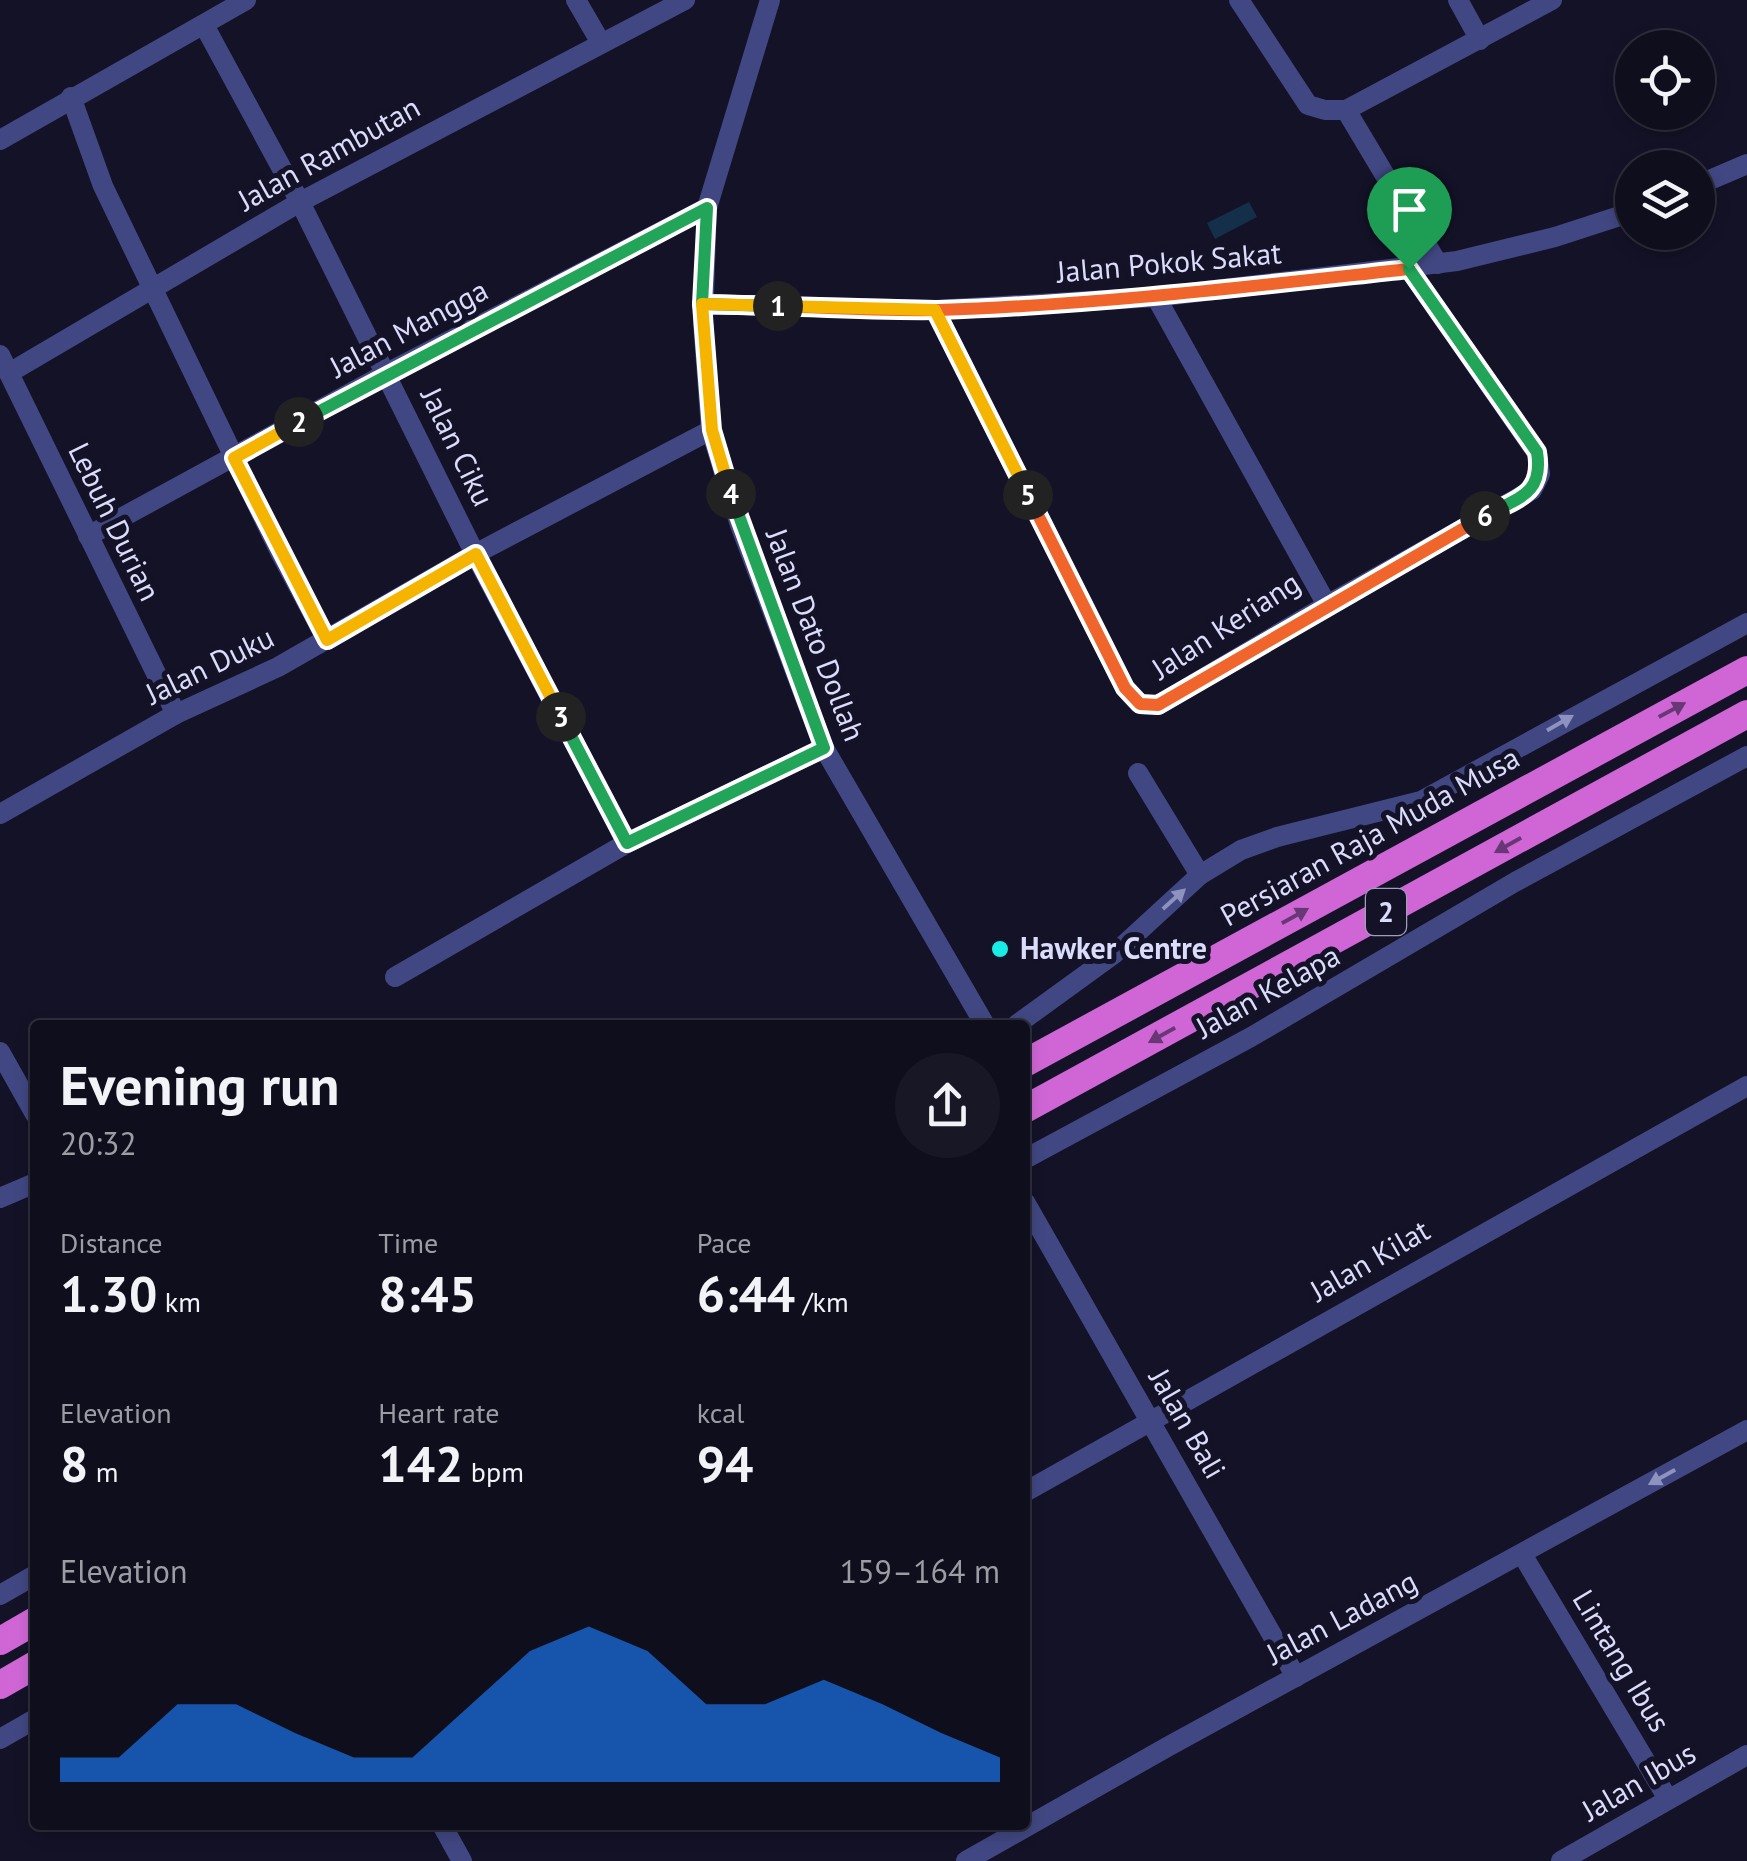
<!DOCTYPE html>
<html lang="en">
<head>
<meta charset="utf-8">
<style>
	body { margin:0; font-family:"PT Sans",sans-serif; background:#171726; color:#f1f3f6; height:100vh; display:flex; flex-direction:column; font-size:38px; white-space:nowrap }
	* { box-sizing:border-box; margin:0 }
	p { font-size:32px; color:#9b9ca4 }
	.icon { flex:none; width:55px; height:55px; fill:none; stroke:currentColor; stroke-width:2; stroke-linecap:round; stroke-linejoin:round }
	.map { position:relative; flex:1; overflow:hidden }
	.side { position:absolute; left:30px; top:1020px; width:1000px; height:810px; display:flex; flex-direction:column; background:#0e0e1d; border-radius:10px; box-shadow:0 5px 15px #0003,0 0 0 2px #2e2e3b }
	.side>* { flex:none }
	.fabs { position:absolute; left:1615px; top:30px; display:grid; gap:20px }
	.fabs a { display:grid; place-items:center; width:100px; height:100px; border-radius:50%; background:#0e0e1d; box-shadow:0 5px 15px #0003,0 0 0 2px #2e2e3b; font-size:50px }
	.pin { position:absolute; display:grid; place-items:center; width:85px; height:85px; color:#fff; margin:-102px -42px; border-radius:50% 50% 50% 0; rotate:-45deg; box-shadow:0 0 10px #0007 }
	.pin .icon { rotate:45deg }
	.km { position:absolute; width:50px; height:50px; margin:-25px; border-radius:50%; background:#222; color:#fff; font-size:28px; line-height:50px; text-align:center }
	.round { display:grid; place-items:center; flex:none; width:105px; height:105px; border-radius:52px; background:#171726 }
	.overview { display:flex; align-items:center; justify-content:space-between; height:170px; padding:0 30px }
	h1 { font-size:55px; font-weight:600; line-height:75px }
	.metrics { display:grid; grid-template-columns:repeat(3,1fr); gap:15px; height:170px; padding:10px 30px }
	.metrics div { display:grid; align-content:center }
	.metrics b { font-size:50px; font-weight:600 }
	.metrics small { font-size:28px; font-weight:400 }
	.metrics p { font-size:28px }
	.chart { height:280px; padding:20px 30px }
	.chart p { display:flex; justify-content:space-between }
	.chart svg { width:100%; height:180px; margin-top:10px; fill:#1a73e8; opacity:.7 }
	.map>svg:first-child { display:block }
	.water { fill:#132f4a }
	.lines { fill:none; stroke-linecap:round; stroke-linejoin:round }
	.minor { stroke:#414782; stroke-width:20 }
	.tertiary { stroke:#414782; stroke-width:20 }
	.trunk { stroke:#d066d6; stroke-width:28 }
	.oneway { fill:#683876 }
	.oneway2 { fill:#8e92bf }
	.split-1-casing { stroke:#fff; stroke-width:20 }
	.split-2-casing { stroke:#fff; stroke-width:20 }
	.split-3-casing { stroke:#fff; stroke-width:20 }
	.split-4-casing { stroke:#fff; stroke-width:20 }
	.split-5-casing { stroke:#fff; stroke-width:20 }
	.split-6-casing { stroke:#fff; stroke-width:20 }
	.split-7-casing { stroke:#fff; stroke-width:20 }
	.split-1 { stroke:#f0652b; stroke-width:12 }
	.split-2 { stroke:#22a559; stroke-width:12 }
	.split-3 { stroke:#f5b400; stroke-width:12 }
	.split-4 { stroke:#22a559; stroke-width:12 }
	.split-5 { stroke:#f5b400; stroke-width:12 }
	.split-6 { stroke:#f0652b; stroke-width:12 }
	.split-7 { stroke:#22a559; stroke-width:12 }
	.poi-dot { fill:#17ece5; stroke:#131227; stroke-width:4 }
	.labels { text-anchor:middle; stroke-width:10; stroke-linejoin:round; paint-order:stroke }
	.shield { fill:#131227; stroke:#9f9fbc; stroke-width:2.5 }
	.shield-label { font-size:28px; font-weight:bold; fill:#dbdcfc }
	.street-label { font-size:30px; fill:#dbdcfc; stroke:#131227 }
	.poi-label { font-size:30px; font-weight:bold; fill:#dbdcfc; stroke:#131227; text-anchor:start }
</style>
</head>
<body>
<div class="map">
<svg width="1747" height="1861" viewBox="0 0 1747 1861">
	<rect width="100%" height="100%" fill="#131227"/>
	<!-- water -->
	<polygon class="water" points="1249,202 1257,217 1215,239 1207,223"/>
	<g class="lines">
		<!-- minor -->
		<g class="minor">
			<polyline points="576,0 601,43"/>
			<polyline points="1239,0 1308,105 1325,110 1346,110 1552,0"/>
			<polyline points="1458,0 1480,40"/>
			<polyline points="204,25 300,202 475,554 627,843"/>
			<polyline points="71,97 103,186 280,552 327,640"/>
			<polyline points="1346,110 1438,264"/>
			<polyline points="0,140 246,0"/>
			<polyline points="1698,185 1747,164"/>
			<polyline points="1156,297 1327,605"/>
			<polyline points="703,304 935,310 1156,297 1457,261 1555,237 1632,212"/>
			<polyline points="935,310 1125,688 1140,704 1158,705 1327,605 1532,490 1540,474 1537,453 1409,269"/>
			<polyline points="0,355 176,714"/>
			<polyline points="9,373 300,202 685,0"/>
			<polyline points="88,536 387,373 707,208"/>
			<polyline points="1138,773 1200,875"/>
			<polyline points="0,814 176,714 278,667 475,554 711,430"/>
			<polyline points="395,977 627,843 824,748"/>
			<polyline points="0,1052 35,1114"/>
			<polyline points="1025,1159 1251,1037 1515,882 1747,756"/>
			<polyline points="0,1198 35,1183"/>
			<polyline points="1025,1202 1296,1677"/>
			<polyline points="1025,1492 1747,1086"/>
			<polyline points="1522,1554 1668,1799"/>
			<polyline points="0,1739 35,1719"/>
			<polyline points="442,1825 462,1861"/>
			<polyline points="966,1861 1169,1746 1747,1430"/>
			<polyline points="1561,1861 1747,1755"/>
		</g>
		<!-- tertiary -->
		<g class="tertiary">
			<polyline points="770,0 707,208 703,322 711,430 740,525 824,748 985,1025"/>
			<polyline points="1016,1025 1114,954 1200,875 1241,850 1277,837 1421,801 1747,623"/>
			<polyline points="0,1595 35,1575"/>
		</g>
		<!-- trunk -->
		<g class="trunk">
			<polyline points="1025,1063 1747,670"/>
			<polyline points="1025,1109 1747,714"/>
			<polyline points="0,1641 35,1621"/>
			<polyline points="0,1685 35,1665"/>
		</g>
	</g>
	<!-- one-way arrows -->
	<defs><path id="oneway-solid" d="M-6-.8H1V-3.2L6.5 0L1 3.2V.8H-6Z" transform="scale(2.5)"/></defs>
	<g class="oneway">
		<use href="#oneway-solid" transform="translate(1672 710) rotate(-28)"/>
		<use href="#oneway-solid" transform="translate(1508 845) rotate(151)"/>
		<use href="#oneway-solid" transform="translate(1295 916) rotate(-29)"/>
		<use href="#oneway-solid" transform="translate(1162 1035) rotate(151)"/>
	</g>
	<g class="oneway2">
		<use href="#oneway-solid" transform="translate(1560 723) rotate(-30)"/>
		<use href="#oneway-solid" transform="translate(1174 899) rotate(-42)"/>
		<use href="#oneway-solid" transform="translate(1662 1477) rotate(151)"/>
	</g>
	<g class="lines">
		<defs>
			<path id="split-1" d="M778,306C832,308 885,311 939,310C1096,305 1253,286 1409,269"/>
			<polyline id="split-2" points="299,422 707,208 702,304 778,306"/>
			<polyline id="split-3" points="299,422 234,458 327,640 476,554 561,717"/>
			<polyline id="split-4" points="561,717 627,843 824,748 731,494"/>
			<polyline id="split-5" points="731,494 712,430 702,304 935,310 1028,495"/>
			<polyline id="split-6" points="1028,495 1125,688 1140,704 1158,705 1485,516"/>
			<path id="split-7" d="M1409,269L1537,452C1544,495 1517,498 1485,516"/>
		</defs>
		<!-- split-1 casing -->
		<use href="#split-1" class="split-1-casing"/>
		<!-- split-2 casing -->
		<use href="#split-2" class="split-2-casing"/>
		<!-- split-3 casing -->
		<use href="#split-3" class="split-3-casing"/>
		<!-- split-4 casing -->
		<use href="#split-4" class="split-4-casing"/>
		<!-- split-5 casing -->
		<use href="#split-5" class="split-5-casing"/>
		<!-- split-6 casing -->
		<use href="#split-6" class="split-6-casing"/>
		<!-- split-7 casing -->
		<use href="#split-7" class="split-7-casing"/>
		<!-- split-1 -->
		<use href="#split-1" class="split-1"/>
		<!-- split-2 -->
		<use href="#split-2" class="split-2"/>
		<!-- split-3 -->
		<use href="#split-3" class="split-3"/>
		<!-- split-4 -->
		<use href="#split-4" class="split-4"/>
		<!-- split-5 -->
		<use href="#split-5" class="split-5"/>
		<!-- split-6 -->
		<use href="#split-6" class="split-6"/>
		<!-- split-7 -->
		<use href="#split-7" class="split-7"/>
	</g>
	<!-- markers -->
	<circle class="poi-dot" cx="1000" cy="949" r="10"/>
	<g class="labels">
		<!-- shield labels -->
		<rect class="shield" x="1366" y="889" width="40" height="46" rx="8"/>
		<g class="shield-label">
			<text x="1386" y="922">2</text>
		</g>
		<!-- street labels -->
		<g class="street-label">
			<text transform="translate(329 154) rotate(-29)" y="10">Jalan Rambutan</text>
			<text transform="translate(1169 263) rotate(-5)" y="10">Jalan Pokok Sakat</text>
			<text transform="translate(409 329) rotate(-28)" y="10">Jalan Mangga</text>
			<text transform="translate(457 447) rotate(64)" y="10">Jalan Ciku</text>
			<text transform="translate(114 522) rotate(64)" y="10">Lebuh Durian</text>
			<text transform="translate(1226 626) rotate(-33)" y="10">Jalan Keriang</text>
			<text transform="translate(815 635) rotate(69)" y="10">Jalan Dato Dollah</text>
			<text transform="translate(210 666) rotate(-26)" y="10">Jalan Duku</text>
			<text transform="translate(1370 837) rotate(-29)" y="10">Persiaran Raja Muda Musa</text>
			<text transform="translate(1268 992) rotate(-29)" y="10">Jalan Kelapa</text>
			<text transform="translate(1370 1261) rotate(-30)" y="10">Jalan Kilat</text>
			<text transform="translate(1187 1424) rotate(60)" y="10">Jalan Bali</text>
			<text transform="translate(1342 1618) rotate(-28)" y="10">Jalan Ladang</text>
			<text transform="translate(1621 1661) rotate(59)" y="10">Lintang Ibus</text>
			<text transform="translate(1639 1782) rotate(-30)" y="10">Jalan Ibus</text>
		</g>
		<!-- poi labels -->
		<g class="poi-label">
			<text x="1020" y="959">Hawker Centre</text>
		</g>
	</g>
</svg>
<div class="fabs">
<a><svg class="icon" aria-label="locate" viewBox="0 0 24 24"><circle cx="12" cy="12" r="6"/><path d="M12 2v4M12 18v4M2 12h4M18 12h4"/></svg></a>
<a><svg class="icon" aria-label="layers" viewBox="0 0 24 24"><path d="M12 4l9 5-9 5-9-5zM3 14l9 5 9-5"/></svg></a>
</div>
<div class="pin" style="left:1409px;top:269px;background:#1e9e55"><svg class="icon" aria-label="arrive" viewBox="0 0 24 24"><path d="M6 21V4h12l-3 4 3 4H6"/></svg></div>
<b class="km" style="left:778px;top:306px">1</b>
<b class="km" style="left:299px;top:422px">2</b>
<b class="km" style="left:561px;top:717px">3</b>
<b class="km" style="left:731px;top:494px">4</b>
<b class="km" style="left:1028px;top:495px">5</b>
<b class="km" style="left:1485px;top:516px">6</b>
<section class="side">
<div class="overview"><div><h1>Evening run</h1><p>20:32</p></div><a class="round"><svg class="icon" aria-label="share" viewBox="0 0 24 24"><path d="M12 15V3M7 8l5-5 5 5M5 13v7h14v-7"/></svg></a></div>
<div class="metrics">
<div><p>Distance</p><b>1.30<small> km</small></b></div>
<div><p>Time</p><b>8:45</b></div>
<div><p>Pace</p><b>6:44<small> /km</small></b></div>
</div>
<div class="metrics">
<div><p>Elevation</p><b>8<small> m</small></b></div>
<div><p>Heart rate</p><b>142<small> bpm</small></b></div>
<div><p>kcal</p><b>94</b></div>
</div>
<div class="chart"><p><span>Elevation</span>159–164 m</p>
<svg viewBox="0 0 160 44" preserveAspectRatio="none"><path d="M0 44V38L10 38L20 25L30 25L40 32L50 38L60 38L70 25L80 12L90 6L100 12L110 25L120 25L130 19L140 25L150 32L160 38V44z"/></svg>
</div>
</section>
</div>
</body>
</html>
